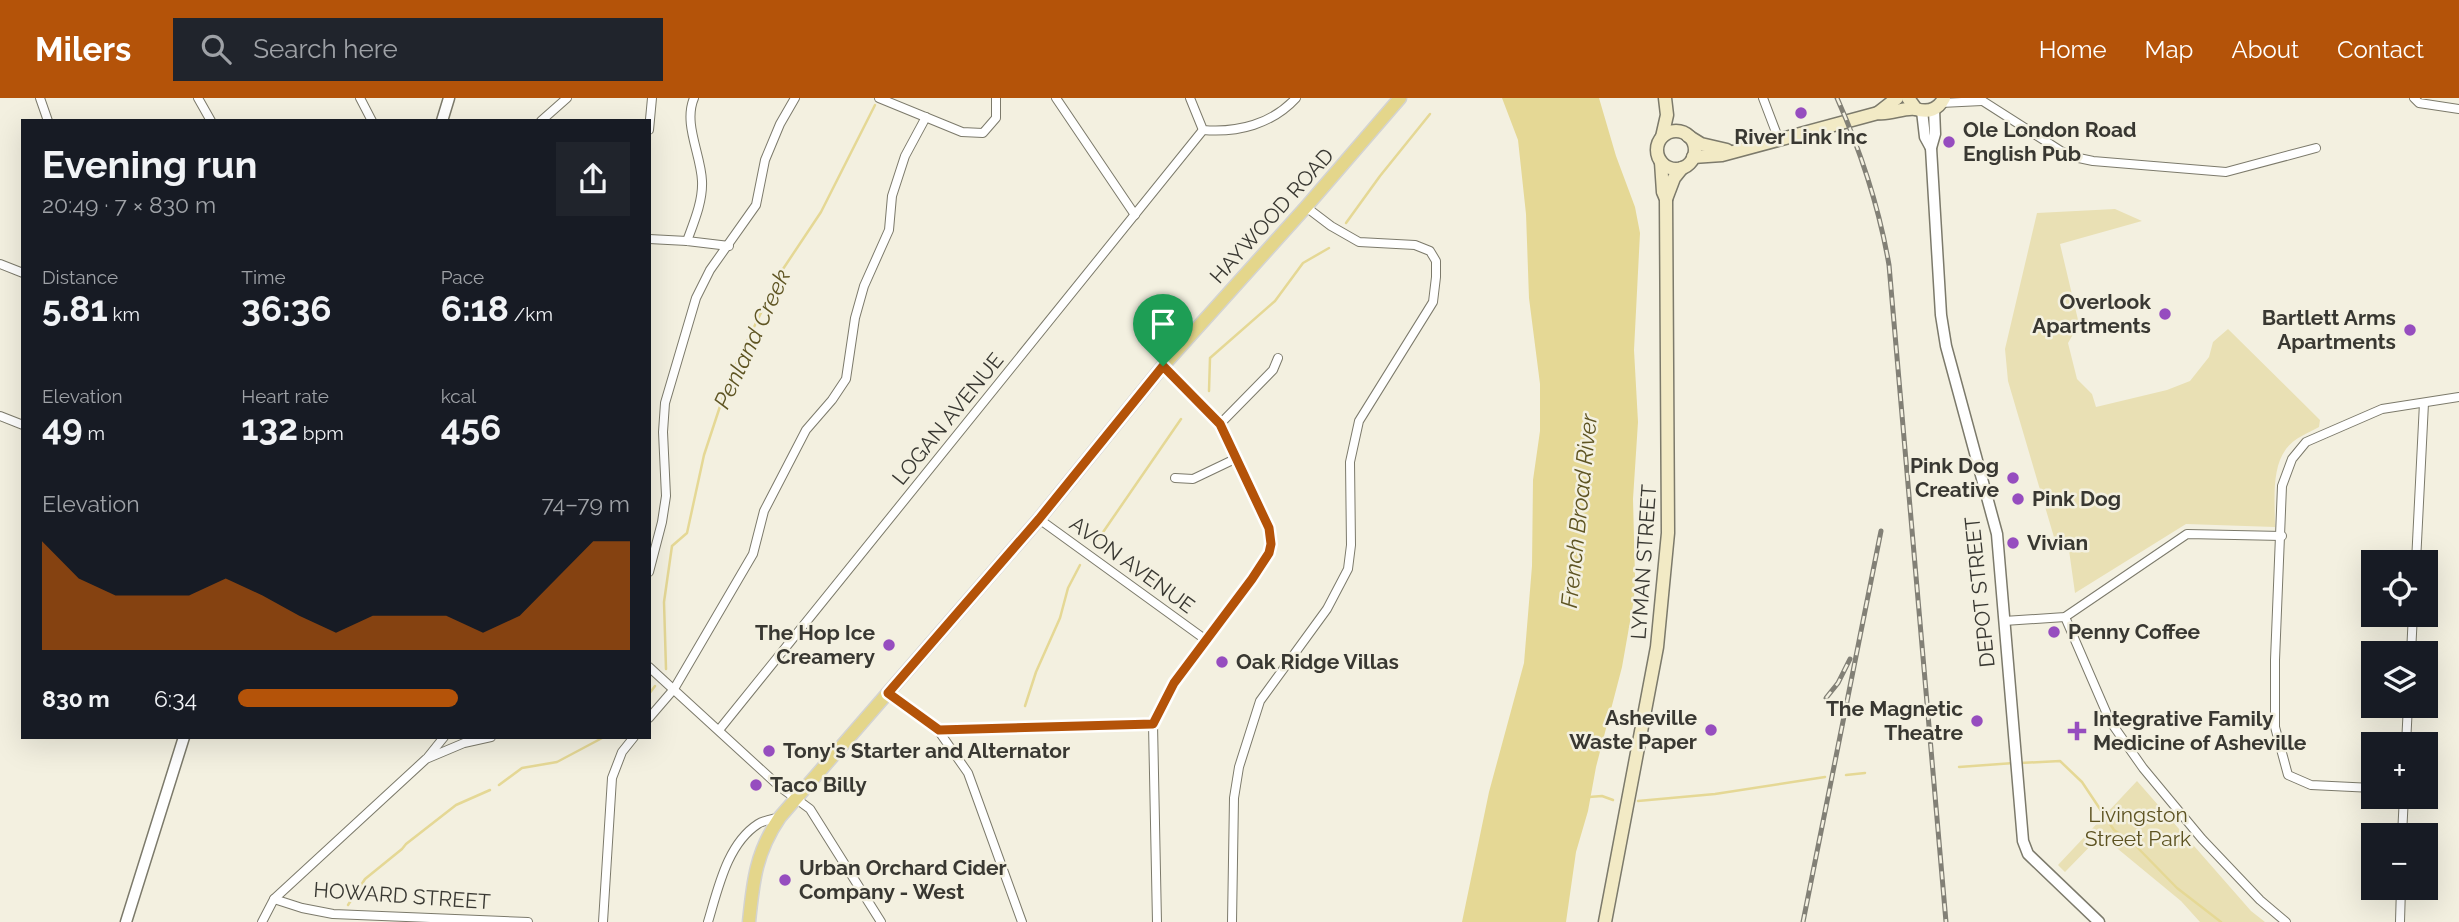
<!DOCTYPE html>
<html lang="en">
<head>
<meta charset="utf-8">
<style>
	body { margin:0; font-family:Raleway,sans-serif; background:#20242c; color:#f1f3f6; height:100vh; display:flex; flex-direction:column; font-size:26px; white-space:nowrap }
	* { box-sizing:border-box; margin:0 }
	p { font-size:23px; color:#9ea1a6 }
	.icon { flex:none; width:38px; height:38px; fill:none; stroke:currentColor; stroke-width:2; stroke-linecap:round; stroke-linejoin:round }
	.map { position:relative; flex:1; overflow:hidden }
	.drawer { position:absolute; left:21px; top:21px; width:630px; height:620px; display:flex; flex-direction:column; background:#171b24; border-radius:0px; box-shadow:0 7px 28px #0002 }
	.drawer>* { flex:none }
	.controls { position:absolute; left:2361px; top:452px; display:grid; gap:14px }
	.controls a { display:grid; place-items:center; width:77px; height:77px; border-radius:0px; background:#171b24; box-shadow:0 7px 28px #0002; font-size:35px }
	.pin { position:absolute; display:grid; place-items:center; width:60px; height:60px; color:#fff; margin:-72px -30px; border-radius:50% 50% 50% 0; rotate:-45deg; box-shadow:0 0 7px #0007 }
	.pin .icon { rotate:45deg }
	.round { display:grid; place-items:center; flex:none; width:74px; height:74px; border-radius:0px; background:#20242c }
	.overview { display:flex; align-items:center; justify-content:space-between; height:119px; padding:0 21px }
	h1 { font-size:38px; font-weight:700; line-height:52px }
	.stats { display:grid; grid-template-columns:repeat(3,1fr); gap:10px; height:119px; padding:7px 21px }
	.stats div { display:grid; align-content:center }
	.stats b { font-size:35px; font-weight:700 }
	.stats small { font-size:19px; font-weight:400 }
	.stats p { font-size:19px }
	.chart { height:196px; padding:14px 21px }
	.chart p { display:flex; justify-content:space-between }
	.chart svg { width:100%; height:126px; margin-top:7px; fill:#b45309; opacity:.7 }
	ul { padding:0 21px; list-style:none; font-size:23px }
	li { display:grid; grid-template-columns:112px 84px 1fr; align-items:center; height:52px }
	li i { height:18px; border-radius:9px; background:#b45309 }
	header { display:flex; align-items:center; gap:42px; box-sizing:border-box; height:98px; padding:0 35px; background:#b45309; color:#fff }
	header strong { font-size:33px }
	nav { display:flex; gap:38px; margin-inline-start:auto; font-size:24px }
	.search { width:490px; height:63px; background:#20242c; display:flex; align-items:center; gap:18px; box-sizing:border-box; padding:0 24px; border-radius:0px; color:#9ea1a6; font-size:26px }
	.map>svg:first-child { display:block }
	.green { fill:#e9e0b4 }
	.water { fill:#e5d895 }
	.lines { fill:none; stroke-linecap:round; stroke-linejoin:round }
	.stream { stroke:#e5d895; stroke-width:2.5 }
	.minor-casing { stroke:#7c7a6b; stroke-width:10 }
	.tertiary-casing { stroke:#7c7a6b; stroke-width:13 }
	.secondary-casing { stroke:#7c7a6b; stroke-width:15 }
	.primary-casing { stroke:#d3d3d2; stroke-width:15 }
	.minor { stroke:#fff; stroke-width:8 }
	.tertiary { stroke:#fff; stroke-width:10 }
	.secondary { stroke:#f2eac5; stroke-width:12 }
	.primary { stroke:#e4d68b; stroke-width:12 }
	.rail-casing { stroke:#828076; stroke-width:5 }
	.rail { stroke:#f3f0e0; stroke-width:2.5; stroke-dasharray:8; stroke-linecap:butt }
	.route-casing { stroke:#fff; stroke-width:14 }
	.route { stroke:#b45309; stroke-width:9 }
	.poi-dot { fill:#964dbf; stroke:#f3f0e0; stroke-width:2.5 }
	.labels { text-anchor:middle; stroke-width:5; stroke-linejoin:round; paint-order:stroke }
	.poi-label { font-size:21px; font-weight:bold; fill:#393832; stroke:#f3f0e0; text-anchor:start }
	.street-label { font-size:21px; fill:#393832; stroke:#f3f0e0 }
	.park-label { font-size:21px; fill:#5c5220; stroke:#f3f0e0 }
	.water-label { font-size:23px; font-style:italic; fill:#5e5422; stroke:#f3f0e0 }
</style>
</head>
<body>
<header>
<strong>Milers</strong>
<div class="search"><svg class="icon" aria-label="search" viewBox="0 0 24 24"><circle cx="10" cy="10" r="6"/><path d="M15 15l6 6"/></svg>Search here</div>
<nav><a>Home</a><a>Map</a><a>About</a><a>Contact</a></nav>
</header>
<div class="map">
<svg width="2459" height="824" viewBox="0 0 2459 824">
	<rect width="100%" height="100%" fill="#f3f0e0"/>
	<!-- green -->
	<g class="green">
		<path d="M2115,111L2142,123L2060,146L2079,226L2068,245L2077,281L2092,296L2096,309L2167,292L2190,283L2209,259L2213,244L2228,231L2320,322L2319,329C2308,335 2294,340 2286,351C2271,371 2275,405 2275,429L2186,426L2075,495L2068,445L2056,446L2008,283L2005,251L2037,115Z"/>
		<polygon points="2137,683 2251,813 2265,824 2200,824 2181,803 2101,737 2065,774 2058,767"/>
	</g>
	<!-- water -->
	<polygon class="water" points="1502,0 1599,0 1616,58 1635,109 1640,135 1634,252 1638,324 1633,401 1635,479 1634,501 1622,569 1596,669 1588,713 1576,754 1566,824 1462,824 1489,694 1524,565 1532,468 1533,382 1540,333 1540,286 1529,200 1526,116 1518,42"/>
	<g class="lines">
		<!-- stream -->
		<g class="stream">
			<polyline points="1346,125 1380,78 1430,16"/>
			<polyline points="1209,293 1210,260 1275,203 1303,165 1329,150"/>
			<polyline points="1099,440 1181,321"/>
			<polyline points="666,571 664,504 672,448 687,435 704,357 730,278 781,174 821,114 875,7"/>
			<polyline points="649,596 655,588"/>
			<polyline points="1025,608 1036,574 1060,520 1068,490 1080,467"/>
			<polyline points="2020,665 2060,663 2082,684 2114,732 2133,745 2177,790 2221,824"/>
			<polyline points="1959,669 2014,665"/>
			<polyline points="1846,677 1865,675"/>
			<polyline points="499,687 522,670 557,664 604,639"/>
			<polyline points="1589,699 1602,698 1613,702"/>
			<polyline points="1638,703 1715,696 1825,679"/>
			<polyline points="348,807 365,781 402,751 406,746 456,707 490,692"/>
		</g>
		<defs>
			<g id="minor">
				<polyline points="40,0 48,23"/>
				<polyline points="198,0 211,23"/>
				<polyline points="360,0 372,23"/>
				<polyline points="879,0 962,34 983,35 996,20 996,0"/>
				<polyline points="1056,0 1135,117"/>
				<path d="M1190,0L1203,32C1238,35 1272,26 1296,0"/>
				<polyline points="1763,0 1779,42"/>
				<polyline points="1978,0 2061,53 2074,59 2093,63 2226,74 2316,50"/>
				<polyline points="2414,0 2419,5 2459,11"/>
				<polyline points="1941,5 1982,3"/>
				<polyline points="541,23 567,0"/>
				<polyline points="649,32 652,0"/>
				<polyline points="649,141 687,143 729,148"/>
				<path d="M687,143C694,124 703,103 702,83C701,56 683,26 694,0"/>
				<polyline points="0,166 23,175"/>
				<polyline points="0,318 23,327"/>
				<polyline points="1220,326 1273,272 1278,260"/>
				<polyline points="1175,380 1193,381 1237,360"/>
				<polyline points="1039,421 1206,542"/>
				<polyline points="2416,464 2424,305"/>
				<polyline points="649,474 662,424 666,398 663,334 665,305 696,200 710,172 756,107 765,62 780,26 795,0"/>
				<polyline points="2065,519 2110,623 2143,670 2202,741 2260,802 2286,824"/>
				<polyline points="2004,523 2065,519 2187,436 2282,438"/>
				<polyline points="2411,555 2413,516"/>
				<polyline points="649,569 780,689 810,711 881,824"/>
				<polyline points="888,595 938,632 968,675 1022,824"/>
				<polyline points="649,620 674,591 753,456 764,413 806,332 832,302 846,281 855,220 864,188 889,132 892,98 905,58 926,19"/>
				<polyline points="719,632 1203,32"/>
				<polyline points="938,632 1153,626"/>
				<polyline points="2406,646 2408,607"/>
				<polyline points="428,659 444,639"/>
				<polyline points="2373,690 2311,687 2288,677 2275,629 2275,562 2282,388 2292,361 2306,344 2382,311 2459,299"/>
				<polyline points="2402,737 2404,698"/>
				<polyline points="274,801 302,810 333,816 528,824"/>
				<polyline points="262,824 274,801 426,661 464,645 491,639"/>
				<polyline points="603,824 612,680 622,654 634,639"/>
				<path d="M708,824C718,791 727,746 758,726C764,722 773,721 780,719"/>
				<polyline points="1157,824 1153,626 1174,585 1252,481 1269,455 1271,446 1269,431 1220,326 1163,268"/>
				<polyline points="1232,824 1234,700 1239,669 1260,603 1327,511 1348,471 1351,447 1350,364 1359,323 1433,204 1436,179 1436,163 1430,153 1415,147 1359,144 1331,128 1306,109"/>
				<polyline points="2400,824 2401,789"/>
			</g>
			<g id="tertiary">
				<polyline points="1934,11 1935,36 1931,50 1941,217 1946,248 1997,436 2023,743 2028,756 2099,824"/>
				<polyline points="1922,13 1925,39 1931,50"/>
				<polyline points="442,23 449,0"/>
				<polyline points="126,824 184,639"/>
			</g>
			<g id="secondary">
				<path d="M1908,0L1916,11C1928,15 1938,12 1944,0"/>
				<polyline points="1878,15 1897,0"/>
				<circle cx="1676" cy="52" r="19"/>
				<polyline points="1688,38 1701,46 1727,52"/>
				<polyline points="1662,39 1667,17 1665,0"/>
				<path d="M1693,59L1722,57L1878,15C1891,17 1903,9 1916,11"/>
				<polyline points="1666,101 1674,80 1682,70"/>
				<polyline points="1605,824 1657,549 1668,435 1666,101 1663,94 1661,64"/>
			</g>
			<path id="primary" d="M749,824C753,783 756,754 780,719L1039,421L1163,268L1306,109L1400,0"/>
		</defs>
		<!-- minor casing -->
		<use href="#minor" class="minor-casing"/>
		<!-- tertiary casing -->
		<use href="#tertiary" class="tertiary-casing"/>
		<!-- secondary casing -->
		<use href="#secondary" class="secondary-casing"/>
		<!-- primary casing -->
		<use href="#primary" class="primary-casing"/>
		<!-- minor -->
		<use href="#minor" class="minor"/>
		<!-- tertiary -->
		<use href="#tertiary" class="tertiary"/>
		<!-- secondary -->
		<use href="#secondary" class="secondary"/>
		<!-- primary -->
		<use href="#primary" class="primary"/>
		<defs>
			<g id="rail">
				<path d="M1837,0C1861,54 1879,109 1889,167L1946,824"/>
				<polyline points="1826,600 1838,585 1850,561"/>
				<polyline points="1803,824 1881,433"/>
			</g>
		</defs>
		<!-- rail casing -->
		<use href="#rail" class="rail-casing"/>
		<!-- rail -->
		<use href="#rail" class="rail"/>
	</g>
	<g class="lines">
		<defs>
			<polygon id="route" points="1163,268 1220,326 1269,430 1271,446 1269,455 1252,481 1174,585 1153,626 939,632 888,595 1039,421"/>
		</defs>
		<!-- route casing -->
		<use href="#route" class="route-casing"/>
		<!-- route -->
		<use href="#route" class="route"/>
	</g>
	<!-- markers -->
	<g class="poi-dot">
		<circle cx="1801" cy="15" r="7"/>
		<circle cx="1949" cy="44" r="7"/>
		<circle cx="2165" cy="216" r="7"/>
		<circle cx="2410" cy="232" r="7"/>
		<circle cx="2013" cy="380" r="7"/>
		<circle cx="2018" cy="401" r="7"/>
		<circle cx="2013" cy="445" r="7"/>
		<circle cx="2054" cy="534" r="7"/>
		<circle cx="889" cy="547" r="7"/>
		<circle cx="1222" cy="564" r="7"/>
		<circle cx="1977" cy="623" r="7"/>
		<circle cx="1711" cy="632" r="7"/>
		<path d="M2073.5 622.5h7v7h7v7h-7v7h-7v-7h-7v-7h7z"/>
		<circle cx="769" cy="653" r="7"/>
		<circle cx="756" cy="687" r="7"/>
		<circle cx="785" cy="782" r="7"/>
	</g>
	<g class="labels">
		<!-- poi labels -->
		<g class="poi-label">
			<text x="1963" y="39">Ole London Road<tspan x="1963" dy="24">English Pub</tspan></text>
			<text x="1801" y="46" text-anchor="middle">River Link Inc</text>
			<text x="2151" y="211" text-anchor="end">Overlook<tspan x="2151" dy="24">Apartments</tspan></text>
			<text x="2396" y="227" text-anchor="end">Bartlett Arms<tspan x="2396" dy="24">Apartments</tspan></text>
			<text x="1999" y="375" text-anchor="end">Pink Dog<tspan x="1999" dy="24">Creative</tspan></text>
			<text x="2032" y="408">Pink Dog</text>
			<text x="2027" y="452">Vivian</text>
			<text x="2068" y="541">Penny Coffee</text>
			<text x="875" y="542" text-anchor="end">The Hop Ice<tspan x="875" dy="24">Creamery</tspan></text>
			<text x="1236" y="571">Oak Ridge Villas</text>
			<text x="1963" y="618" text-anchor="end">The Magnetic<tspan x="1963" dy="24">Theatre</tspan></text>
			<text x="1697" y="627" text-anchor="end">Asheville<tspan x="1697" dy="24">Waste Paper</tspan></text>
			<text x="2093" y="628">Integrative Family<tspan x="2093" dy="24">Medicine of Asheville</tspan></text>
			<text x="783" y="660">Tony's Starter and Alternator</text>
			<text x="770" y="694">Taco Billy</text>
			<text x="799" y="777">Urban Orchard Cider<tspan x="799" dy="24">Company - West</tspan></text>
		</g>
		<!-- street labels -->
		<g class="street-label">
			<text transform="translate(1272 118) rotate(-48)" y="7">HAYWOOD ROAD</text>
			<text transform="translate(948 321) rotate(-51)" y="7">LOGAN AVENUE</text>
			<text transform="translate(1644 464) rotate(-86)" y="7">LYMAN STREET</text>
			<text transform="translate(1132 467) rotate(36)" y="7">AVON AVENUE</text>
			<text transform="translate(1980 494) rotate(-96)" y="7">DEPOT STREET</text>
			<text transform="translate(402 798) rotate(4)" y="7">HOWARD STREET</text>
		</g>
		<!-- park labels -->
		<g class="park-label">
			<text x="2138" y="724">Livingston<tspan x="2138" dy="24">Street Park</tspan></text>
		</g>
		<!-- water labels -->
		<g class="water-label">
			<text transform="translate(752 241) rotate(-65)" y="8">Penland Creek</text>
			<text transform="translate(1579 413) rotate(-84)" y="8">French Broad River</text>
		</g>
	</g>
</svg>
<div class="controls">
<a><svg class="icon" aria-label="locate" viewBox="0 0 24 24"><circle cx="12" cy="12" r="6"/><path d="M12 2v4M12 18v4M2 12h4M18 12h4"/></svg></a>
<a><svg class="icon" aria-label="layers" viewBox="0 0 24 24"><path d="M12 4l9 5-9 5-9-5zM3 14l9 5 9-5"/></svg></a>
<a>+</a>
<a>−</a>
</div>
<div class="pin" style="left:1163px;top:268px;background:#1e9e55"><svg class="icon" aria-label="arrive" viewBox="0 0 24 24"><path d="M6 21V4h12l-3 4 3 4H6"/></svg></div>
<section class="drawer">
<div class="overview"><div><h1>Evening run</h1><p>20:49 · 7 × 830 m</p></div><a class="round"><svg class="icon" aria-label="share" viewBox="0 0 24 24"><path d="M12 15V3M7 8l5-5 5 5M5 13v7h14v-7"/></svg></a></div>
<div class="stats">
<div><p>Distance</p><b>5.81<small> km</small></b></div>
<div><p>Time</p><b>36:36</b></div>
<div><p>Pace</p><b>6:18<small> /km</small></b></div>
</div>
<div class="stats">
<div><p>Elevation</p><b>49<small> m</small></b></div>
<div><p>Heart rate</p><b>132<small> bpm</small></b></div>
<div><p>kcal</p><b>456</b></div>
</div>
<div class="chart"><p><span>Elevation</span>74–79 m</p>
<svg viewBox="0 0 160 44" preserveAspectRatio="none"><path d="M0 44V6L10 19L20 25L30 25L40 25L50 19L60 25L70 32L80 38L90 32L100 32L110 32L120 38L130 32L140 19L150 6L160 6V44z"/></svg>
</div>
<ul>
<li><b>830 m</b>6:34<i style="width:56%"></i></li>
</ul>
</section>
</div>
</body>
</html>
